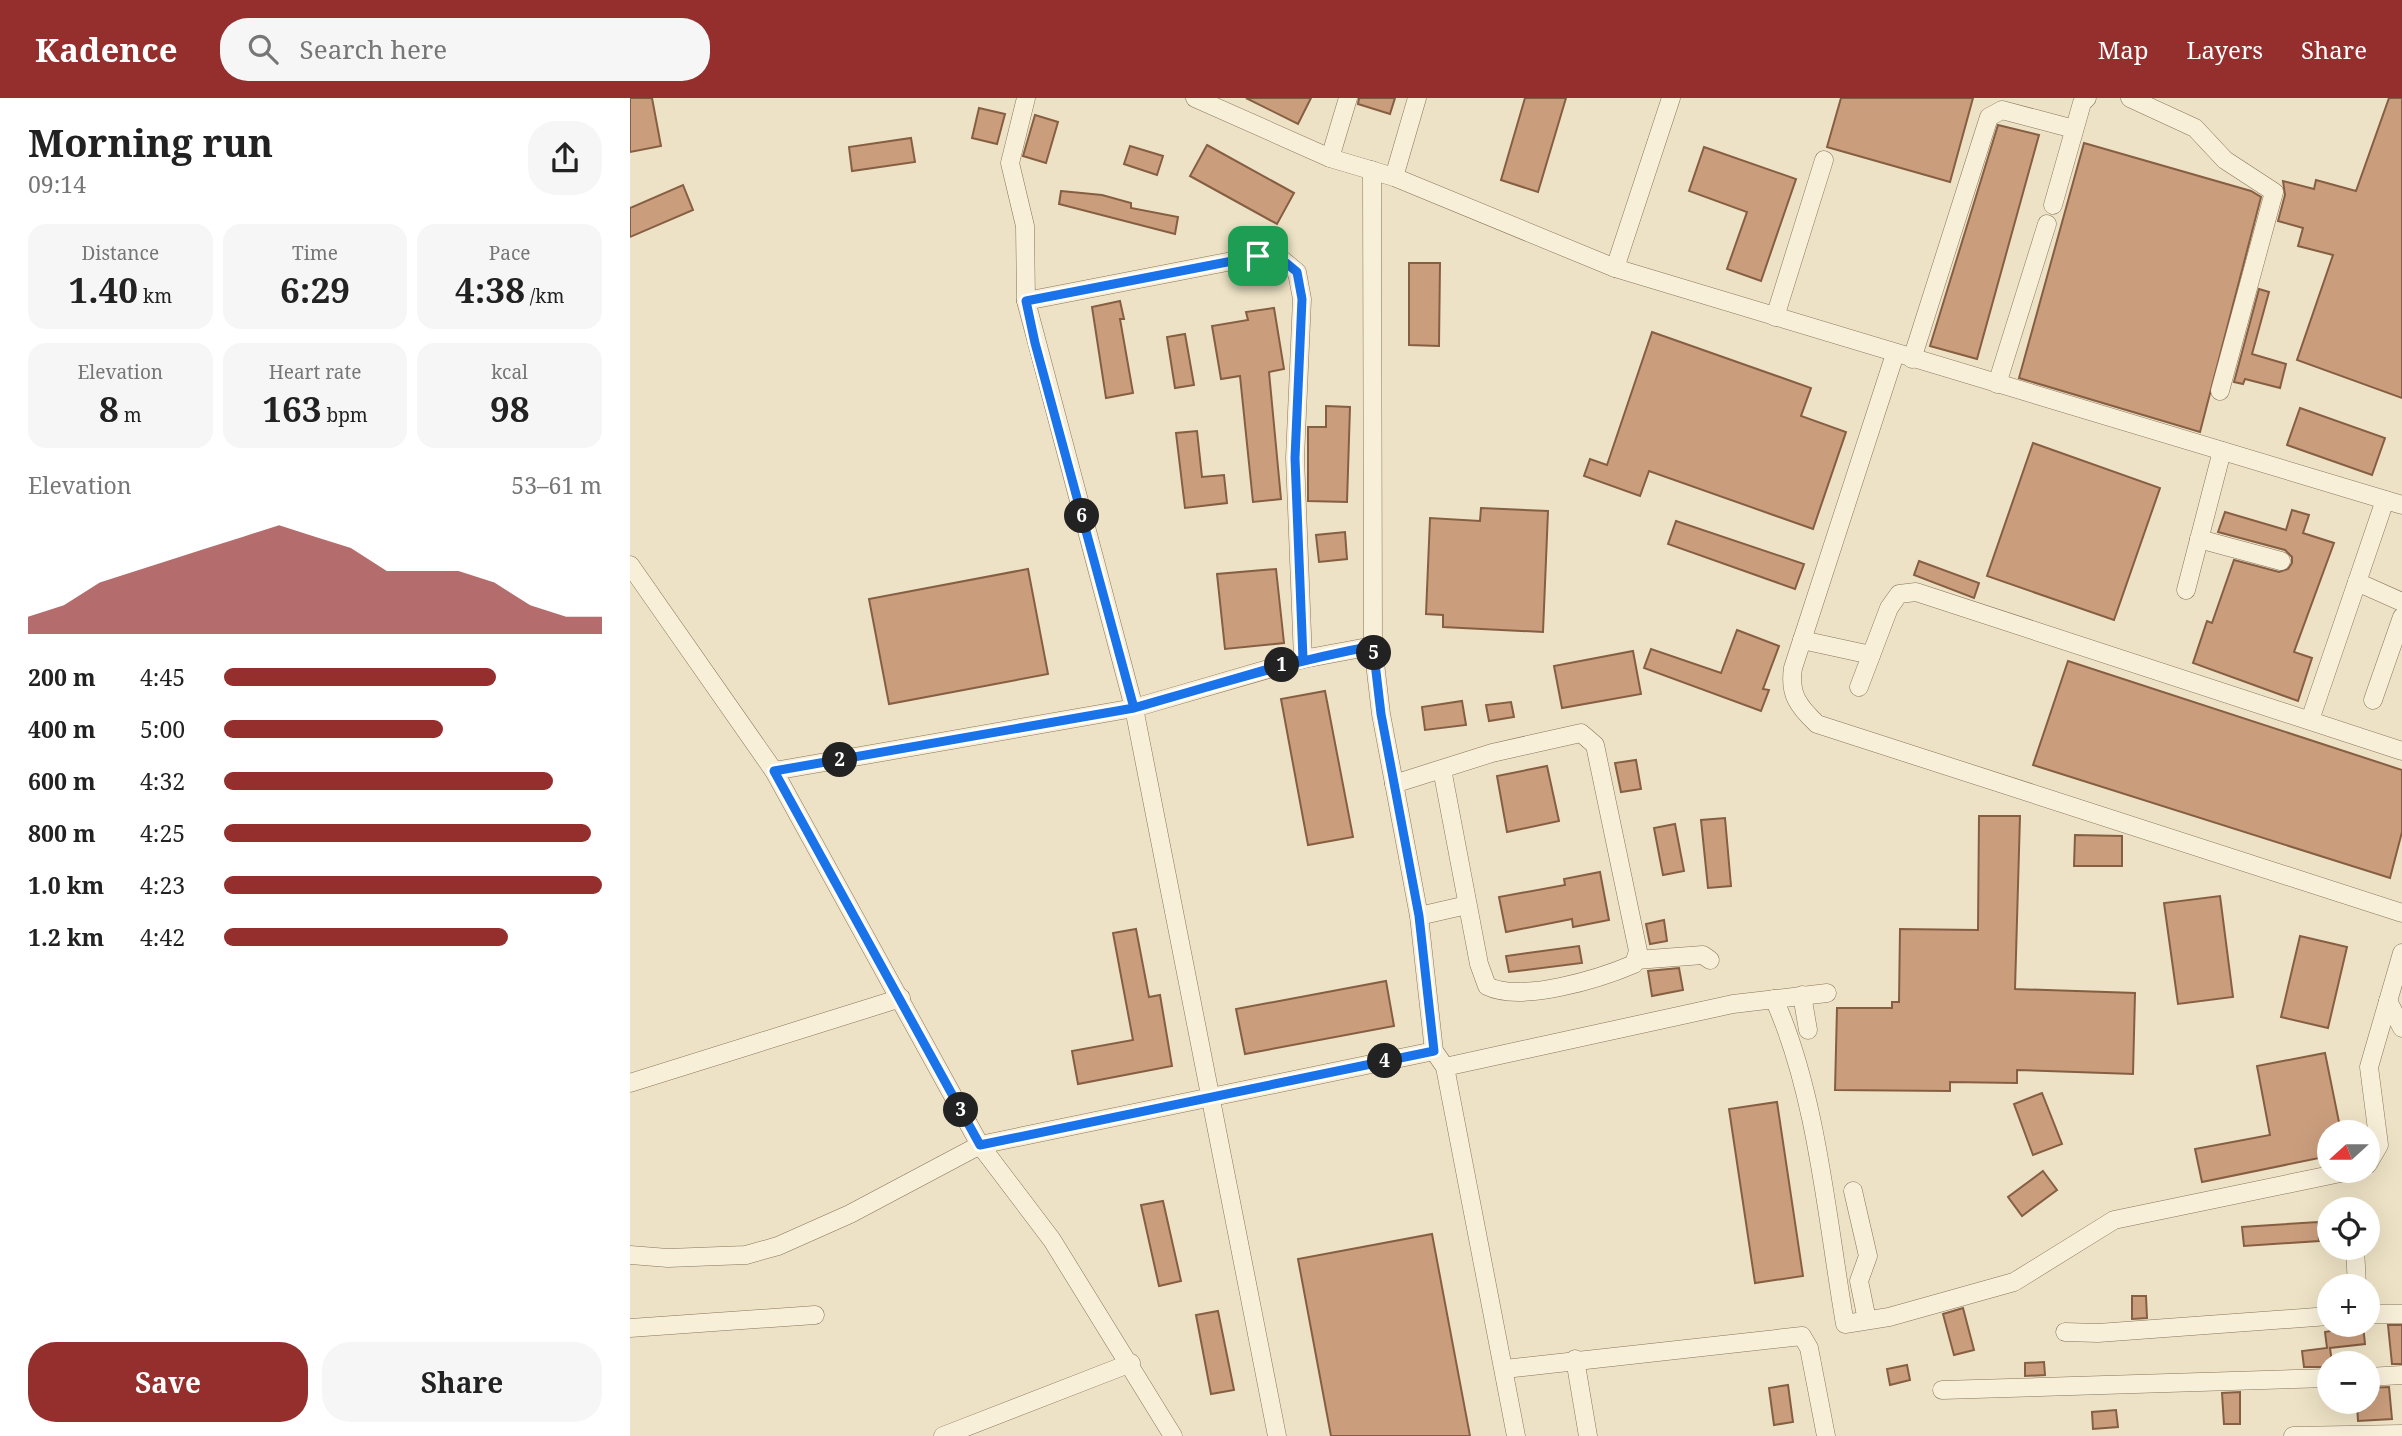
<!DOCTYPE html>
<html lang="en">
<head>
<meta charset="utf-8">
<style>
	body { margin:0; font-family:"Noto Serif",serif; background:#f6f6f6; color:#222; height:100vh; display:flex; flex-direction:column; font-size:26px; white-space:nowrap }
	* { box-sizing:border-box; margin:0 }
	p { font-size:23px; color:#767676 }
	.icon { flex:none; width:38px; height:38px; fill:none; stroke:currentColor; stroke-width:2; stroke-linecap:round; stroke-linejoin:round }
	.map { position:relative; flex:1; overflow:hidden }
	.details { display:flex; flex-direction:column; background:#fff; width:630px }
	.details>* { flex:none }
	.needle { width:46px; rotate:249deg }
	.buttons { position:absolute; left:1687px; top:1022px; display:grid; gap:14px }
	.buttons a { display:grid; place-items:center; width:63px; height:63px; border-radius:50%; background:#fff; box-shadow:0 7px 28px #0002; font-size:35px }
	.pin { position:absolute; display:grid; place-items:center; width:60px; height:60px; color:#fff; margin:-30px; border-radius:14px; box-shadow:0 4px 10px #0006 }
	.km { position:absolute; width:35px; height:35px; margin:-18px; border-radius:50%; background:#222; color:#fff; font-size:19px; line-height:35px; text-align:center }
	.round { display:grid; place-items:center; flex:none; width:74px; height:74px; border-radius:28px; background:#f6f6f6 }
	.headline { display:flex; align-items:center; justify-content:space-between; height:119px; padding:0 28px }
	h1 { font-size:38px; font-weight:700; line-height:52px }
	.figures { display:grid; grid-template-columns:repeat(3,1fr); gap:10px; height:119px; padding:7px 28px }
	.figures div { display:grid; align-content:center; border-radius:18px; background:#f6f6f6; text-align:center }
	.figures b { font-size:35px; font-weight:700 }
	.figures small { font-size:19px; font-weight:400 }
	.figures p { font-size:19px }
	.chart { height:196px; padding:14px 28px }
	.chart p { display:flex; justify-content:space-between }
	.chart svg { width:100%; height:126px; margin-top:7px; fill:#952f2e; opacity:.7 }
	.primary-button { display:flex; gap:14px; margin-top:auto; padding:14px 28px }
	.primary-button a { flex:1; height:80px; border-radius:28px; background:#952f2e; color:#fff; font-size:28px; font-weight:700; line-height:80px; text-align:center }
	.primary-button a+a { background:#f6f6f6; color:#222 }
	ul { padding:0 28px; list-style:none; font-size:23px }
	li { display:grid; grid-template-columns:112px 84px 1fr; align-items:center; height:52px }
	li i { height:18px; border-radius:9px; background:#952f2e }
	header { display:flex; align-items:center; gap:42px; box-sizing:border-box; height:98px; padding:0 35px; background:#952f2e; color:#fff }
	header strong { font-size:33px }
	nav { display:flex; gap:38px; margin-inline-start:auto; font-size:24px }
	.search { width:490px; height:63px; background:#f6f6f6; display:flex; align-items:center; gap:18px; box-sizing:border-box; padding:0 24px; border-radius:28px; color:#767676; font-size:26px }
	main { display:flex; flex:1; min-height:0 }
	.map>svg:first-child { display:block }
	.building { fill:#ca9e7d; stroke:#865e42; stroke-width:2 }
	.lines { fill:none; stroke-linecap:round; stroke-linejoin:round }
	.minor-casing { stroke:#88745c; stroke-width:19 }
	.minor { stroke:#f8efd9; stroke-width:18 }
	.route-casing { stroke:#fff; stroke-width:14 }
	.route { stroke:#1a73e8; stroke-width:9 }
</style>
</head>
<body>
<header>
<strong>Kadence</strong>
<div class="search"><svg class="icon" aria-label="search" viewBox="0 0 24 24"><circle cx="10" cy="10" r="6"/><path d="M15 15l6 6"/></svg>Search here</div>
<nav><a>Map</a><a>Layers</a><a>Share</a></nav>
</header>
<main>
<section class="details">
<div class="headline"><div><h1>Morning run</h1><p>09:14</p></div><a class="round"><svg class="icon" aria-label="share" viewBox="0 0 24 24"><path d="M12 15V3M7 8l5-5 5 5M5 13v7h14v-7"/></svg></a></div>
<div class="figures">
<div><p>Distance</p><b>1.40<small> km</small></b></div>
<div><p>Time</p><b>6:29</b></div>
<div><p>Pace</p><b>4:38<small> /km</small></b></div>
</div>
<div class="figures">
<div><p>Elevation</p><b>8<small> m</small></b></div>
<div><p>Heart rate</p><b>163<small> bpm</small></b></div>
<div><p>kcal</p><b>98</b></div>
</div>
<div class="chart"><p><span>Elevation</span>53–61 m</p>
<svg viewBox="0 0 160 44" preserveAspectRatio="none"><path d="M0 44V38L10 34L20 26L30 22L40 18L50 14L60 10L70 6L80 10L90 14L100 22L110 22L120 22L130 26L140 34L150 38L160 38V44z"/></svg>
</div>
<ul>
<li><b>200 m</b>4:45<i style="width:72%"></i></li>
<li><b>400 m</b>5:00<i style="width:58%"></i></li>
<li><b>600 m</b>4:32<i style="width:87%"></i></li>
<li><b>800 m</b>4:25<i style="width:97%"></i></li>
<li><b>1.0 km</b>4:23<i style="width:100%"></i></li>
<li><b>1.2 km</b>4:42<i style="width:75%"></i></li>
</ul>
<div class="primary-button"><a>Save</a><a>Share</a></div>
</section>
<div class="map">
<svg width="1772" height="1338" viewBox="0 0 1772 1338">
	<rect width="100%" height="100%" fill="#ede2c5"/>
	<!-- building -->
	<g class="building">
		<polygon points="0,0 22,0 31,48 0,54"/>
		<polygon points="616,0 681,0 668,26"/>
		<polygon points="729,0 765,0 760,16 728,6"/>
		<polygon points="895,0 936,0 908,94 871,82"/>
		<polygon points="1211,0 1343,0 1320,84 1197,49"/>
		<polygon points="1759,0 1772,0 1772,300 1667,262 1703,157 1668,148 1673,130 1648,123 1655,97 1653,83 1684,91 1686,82 1726,93"/>
		<polygon points="349,10 375,16 367,46 342,40"/>
		<polygon points="405,17 428,24 416,65 393,58"/>
		<polygon points="1368,27 1409,37 1347,261 1300,248"/>
		<polygon points="281,40 285,64 222,73 219,49"/>
		<polygon points="1454,45 1621,93 1631,99 1570,334 1389,280"/>
		<polygon points="577,47 664,95 647,126 560,78"/>
		<polygon points="500,48 533,58 527,77 494,66"/>
		<polygon points="1074,49 1166,81 1131,183 1097,171 1117,114 1059,93"/>
		<polygon points="53,87 63,112 0,139 0,110"/>
		<polygon points="431,93 472,97 501,105 501,110 548,119 545,136 429,106"/>
		<polygon points="779,165 810,165 809,248 779,247"/>
		<polygon points="1629,191 1639,194 1622,256 1656,266 1650,290 1615,281 1613,286 1604,284"/>
		<polygon points="490,203 494,221 490,221 503,295 476,300 462,209"/>
		<polygon points="644,210 654,271 639,274 651,401 623,404 610,278 591,281 582,228 618,222 616,214"/>
		<polygon points="1022,234 1181,290 1171,318 1216,334 1183,431 1019,373 1010,398 954,378 960,361 977,367"/>
		<polygon points="555,236 564,287 545,290 537,239"/>
		<polygon points="696,308 720,309 717,404 678,403 678,329 696,329"/>
		<polygon points="1670,310 1755,340 1742,377 1657,347"/>
		<polygon points="567,333 572,379 594,377 597,405 555,410 546,335"/>
		<polygon points="1403,345 1530,390 1484,522 1357,478"/>
		<polygon points="851,410 918,413 913,534 813,529 813,517 796,516 800,420 850,423"/>
		<polygon points="1662,412 1679,417 1673,435 1704,445 1664,554 1682,560 1668,603 1563,565 1577,523 1582,525 1604,462 1649,474 1658,471 1662,465 1662,459 1655,452 1588,434 1595,414 1656,432"/>
		<polygon points="1046,423 1174,466 1165,491 1038,446"/>
		<polygon points="715,434 717,461 689,464 686,437"/>
		<polygon points="1289,463 1349,485 1344,500 1284,477"/>
		<polygon points="398,471 418,576 259,606 239,501"/>
		<polygon points="646,471 654,545 595,551 587,476"/>
		<polygon points="1107,532 1149,548 1133,591 1139,592 1131,613 1014,570 1021,551 1091,575"/>
		<polygon points="1003,553 1011,596 932,610 924,568"/>
		<polygon points="1438,563 1772,672 1772,734 1760,780 1403,667"/>
		<polygon points="695,593 723,739 678,747 651,601"/>
		<polygon points="832,603 836,627 795,632 792,609"/>
		<polygon points="881,604 884,619 859,623 856,607"/>
		<polygon points="1006,662 1011,691 991,694 985,665"/>
		<polygon points="917,668 929,723 877,734 867,678"/>
		<polygon points="1349,718 1390,718 1385,891 1505,895 1503,976 1387,972 1387,985 1320,984 1320,993 1205,992 1207,910 1262,910 1262,904 1269,904 1270,831 1348,832"/>
		<polygon points="1095,720 1101,788 1078,790 1071,722"/>
		<polygon points="1045,726 1054,773 1033,777 1024,730"/>
		<polygon points="1445,737 1492,738 1492,768 1444,768"/>
		<polygon points="970,774 979,822 943,829 942,821 876,834 869,799 935,787 934,781"/>
		<polygon points="1590,798 1603,899 1548,906 1534,805"/>
		<polygon points="1034,822 1037,843 1020,846 1016,826"/>
		<polygon points="506,831 519,899 530,897 542,968 448,986 442,953 503,942 483,835"/>
		<polygon points="1670,838 1717,849 1698,930 1651,919"/>
		<polygon points="949,848 952,865 879,874 876,858"/>
		<polygon points="1049,870 1053,892 1022,898 1018,873"/>
		<polygon points="756,883 764,928 615,956 606,911"/>
		<polygon points="1695,955 1711,1034 1699,1034 1699,1058 1572,1084 1565,1051 1640,1037 1627,968"/>
		<polygon points="1412,995 1432,1046 1403,1057 1384,1006"/>
		<polygon points="1147,1004 1173,1178 1125,1185 1099,1011"/>
		<polygon points="1413,1073 1427,1092 1392,1118 1378,1099"/>
		<polygon points="533,1103 551,1183 529,1188 511,1107"/>
		<polygon points="1688,1124 1689,1143 1614,1148 1612,1129"/>
		<polygon points="802,1136 840,1338 701,1338 668,1161"/>
		<polygon points="1502,1198 1516,1198 1517,1220 1502,1221"/>
		<polygon points="1333,1210 1344,1252 1324,1257 1313,1216"/>
		<polygon points="588,1213 604,1292 581,1296 566,1217"/>
		<polygon points="1733,1227 1735,1246 1700,1250 1702,1265 1699,1269 1674,1269 1672,1253 1697,1250 1695,1234"/>
		<polygon points="1758,1227 1772,1227 1772,1266 1762,1266"/>
		<polygon points="1414,1264 1415,1277 1395,1278 1395,1265"/>
		<polygon points="1277,1267 1280,1282 1260,1287 1257,1271"/>
		<polygon points="1158,1287 1163,1324 1144,1327 1139,1290"/>
		<polygon points="1759,1289 1762,1321 1728,1323 1727,1307 1738,1307 1738,1290"/>
		<polygon points="1610,1294 1610,1326 1594,1326 1592,1295"/>
		<polygon points="1486,1312 1488,1329 1463,1331 1462,1314"/>
	</g>
	<g class="lines">
		<defs>
			<g id="minor">
				<polyline points="396,0 380,65 395,128 396,203 504,610 647,1338"/>
				<polyline points="565,0 700,60 764,79 985,170 1772,407"/>
				<polyline points="1500,0 1565,30 1595,62 1644,94 1590,293"/>
				<polyline points="700,60 718,0"/>
				<polyline points="742,72 743,548 751,616 789,818 804,953 815,969 886,1338"/>
				<polyline points="764,79 787,0"/>
				<polyline points="1423,107 1452,5 1457,0"/>
				<polyline points="985,170 1041,0"/>
				<polyline points="396,203 628,158 650,160 667,174 672,201 665,360 673,561"/>
				<polyline points="1145,219 1194,62"/>
				<path d="M1265,256L1163,570C1159,596 1168,608 1187,626L1772,815"/>
				<polyline points="1282,261 1359,19 1372,12 1444,31"/>
				<polyline points="1367,286 1417,126"/>
				<polyline points="1569,441 1651,463"/>
				<polyline points="0,467 144,673 350,1047 422,1142 543,1338"/>
				<polyline points="1727,484 1772,504"/>
				<polyline points="1556,492 1592,353"/>
				<polyline points="1172,542 1241,557"/>
				<polyline points="1229,589 1259,510 1269,496 1286,494 1772,653"/>
				<polyline points="1743,602 1772,519"/>
				<polyline points="1680,622 1755,402"/>
				<polyline points="144,673 504,610 673,561 743,548"/>
				<path d="M764,686L862,655L951,635L965,647L1008,853L1004,866C969,881 891,905 857,888L849,866L812,671"/>
				<polyline points="789,818 837,807"/>
				<polyline points="1006,862 1073,857 1080,862"/>
				<polyline points="1172,897 1178,932"/>
				<path d="M1144,901C1187,996 1197,1122 1215,1226L1259,1219L1384,1184L1484,1122L1720,1073"/>
				<polyline points="1758,903 1772,930"/>
				<polyline points="815,969 1103,906 1197,895"/>
				<polyline points="0,985 271,900"/>
				<polyline points="1738,1066 1749,1047 1739,969 1772,855"/>
				<polyline points="1223,1093 1238,1158 1229,1183 1237,1222"/>
				<polyline points="1725,1150 1727,1188"/>
				<polyline points="0,1157 38,1160 116,1157 148,1148 220,1116 350,1047 804,953"/>
				<polyline points="1738,1216 1772,1216"/>
				<polyline points="0,1230 185,1217"/>
				<polyline points="1435,1234 1468,1235 1699,1218"/>
				<polyline points="945,1261 958,1338"/>
				<polyline points="875,1271 1172,1238 1179,1250 1196,1338"/>
				<polyline points="1738,1279 1772,1277"/>
				<polyline points="1312,1292 1699,1280"/>
				<polyline points="313,1338 501,1265"/>
				<polyline points="1663,1338 1772,1336"/>
			</g>
		</defs>
		<!-- minor casing -->
		<use href="#minor" class="minor-casing"/>
		<!-- minor -->
		<use href="#minor" class="minor"/>
	</g>
	<g class="lines">
		<defs>
			<path id="route" d="M628,158L650,160L667,174L672,201L665,360L673,561L504,610L144,673L350,1047L804,953L789,818L751,616L743,548C662,563 584,587 504,610L405,245L396,203L628,158"/>
		</defs>
		<!-- route casing -->
		<use href="#route" class="route-casing"/>
		<!-- route -->
		<use href="#route" class="route"/>
	</g>
</svg>
<div class="buttons">
<a><svg class="needle" viewBox="-14 -14 28 28"><path d="M0-13l5 13h-10z" fill="#e53935"/><path d="M0 13l5-13h-10z" fill="#767676"/></svg></a>
<a><svg class="icon" aria-label="locate" viewBox="0 0 24 24"><circle cx="12" cy="12" r="6"/><path d="M12 2v4M12 18v4M2 12h4M18 12h4"/></svg></a>
<a>+</a>
<a>−</a>
</div>
<div class="pin" style="left:628px;top:158px;background:#1e9e55"><svg class="icon" aria-label="arrive" viewBox="0 0 24 24"><path d="M6 21V4h12l-3 4 3 4H6"/></svg></div>
<b class="km" style="left:652px;top:567px">1</b>
<b class="km" style="left:210px;top:662px">2</b>
<b class="km" style="left:331px;top:1012px">3</b>
<b class="km" style="left:755px;top:963px">4</b>
<b class="km" style="left:744px;top:555px">5</b>
<b class="km" style="left:452px;top:418px">6</b>
</div>
</main>
</body>
</html>
